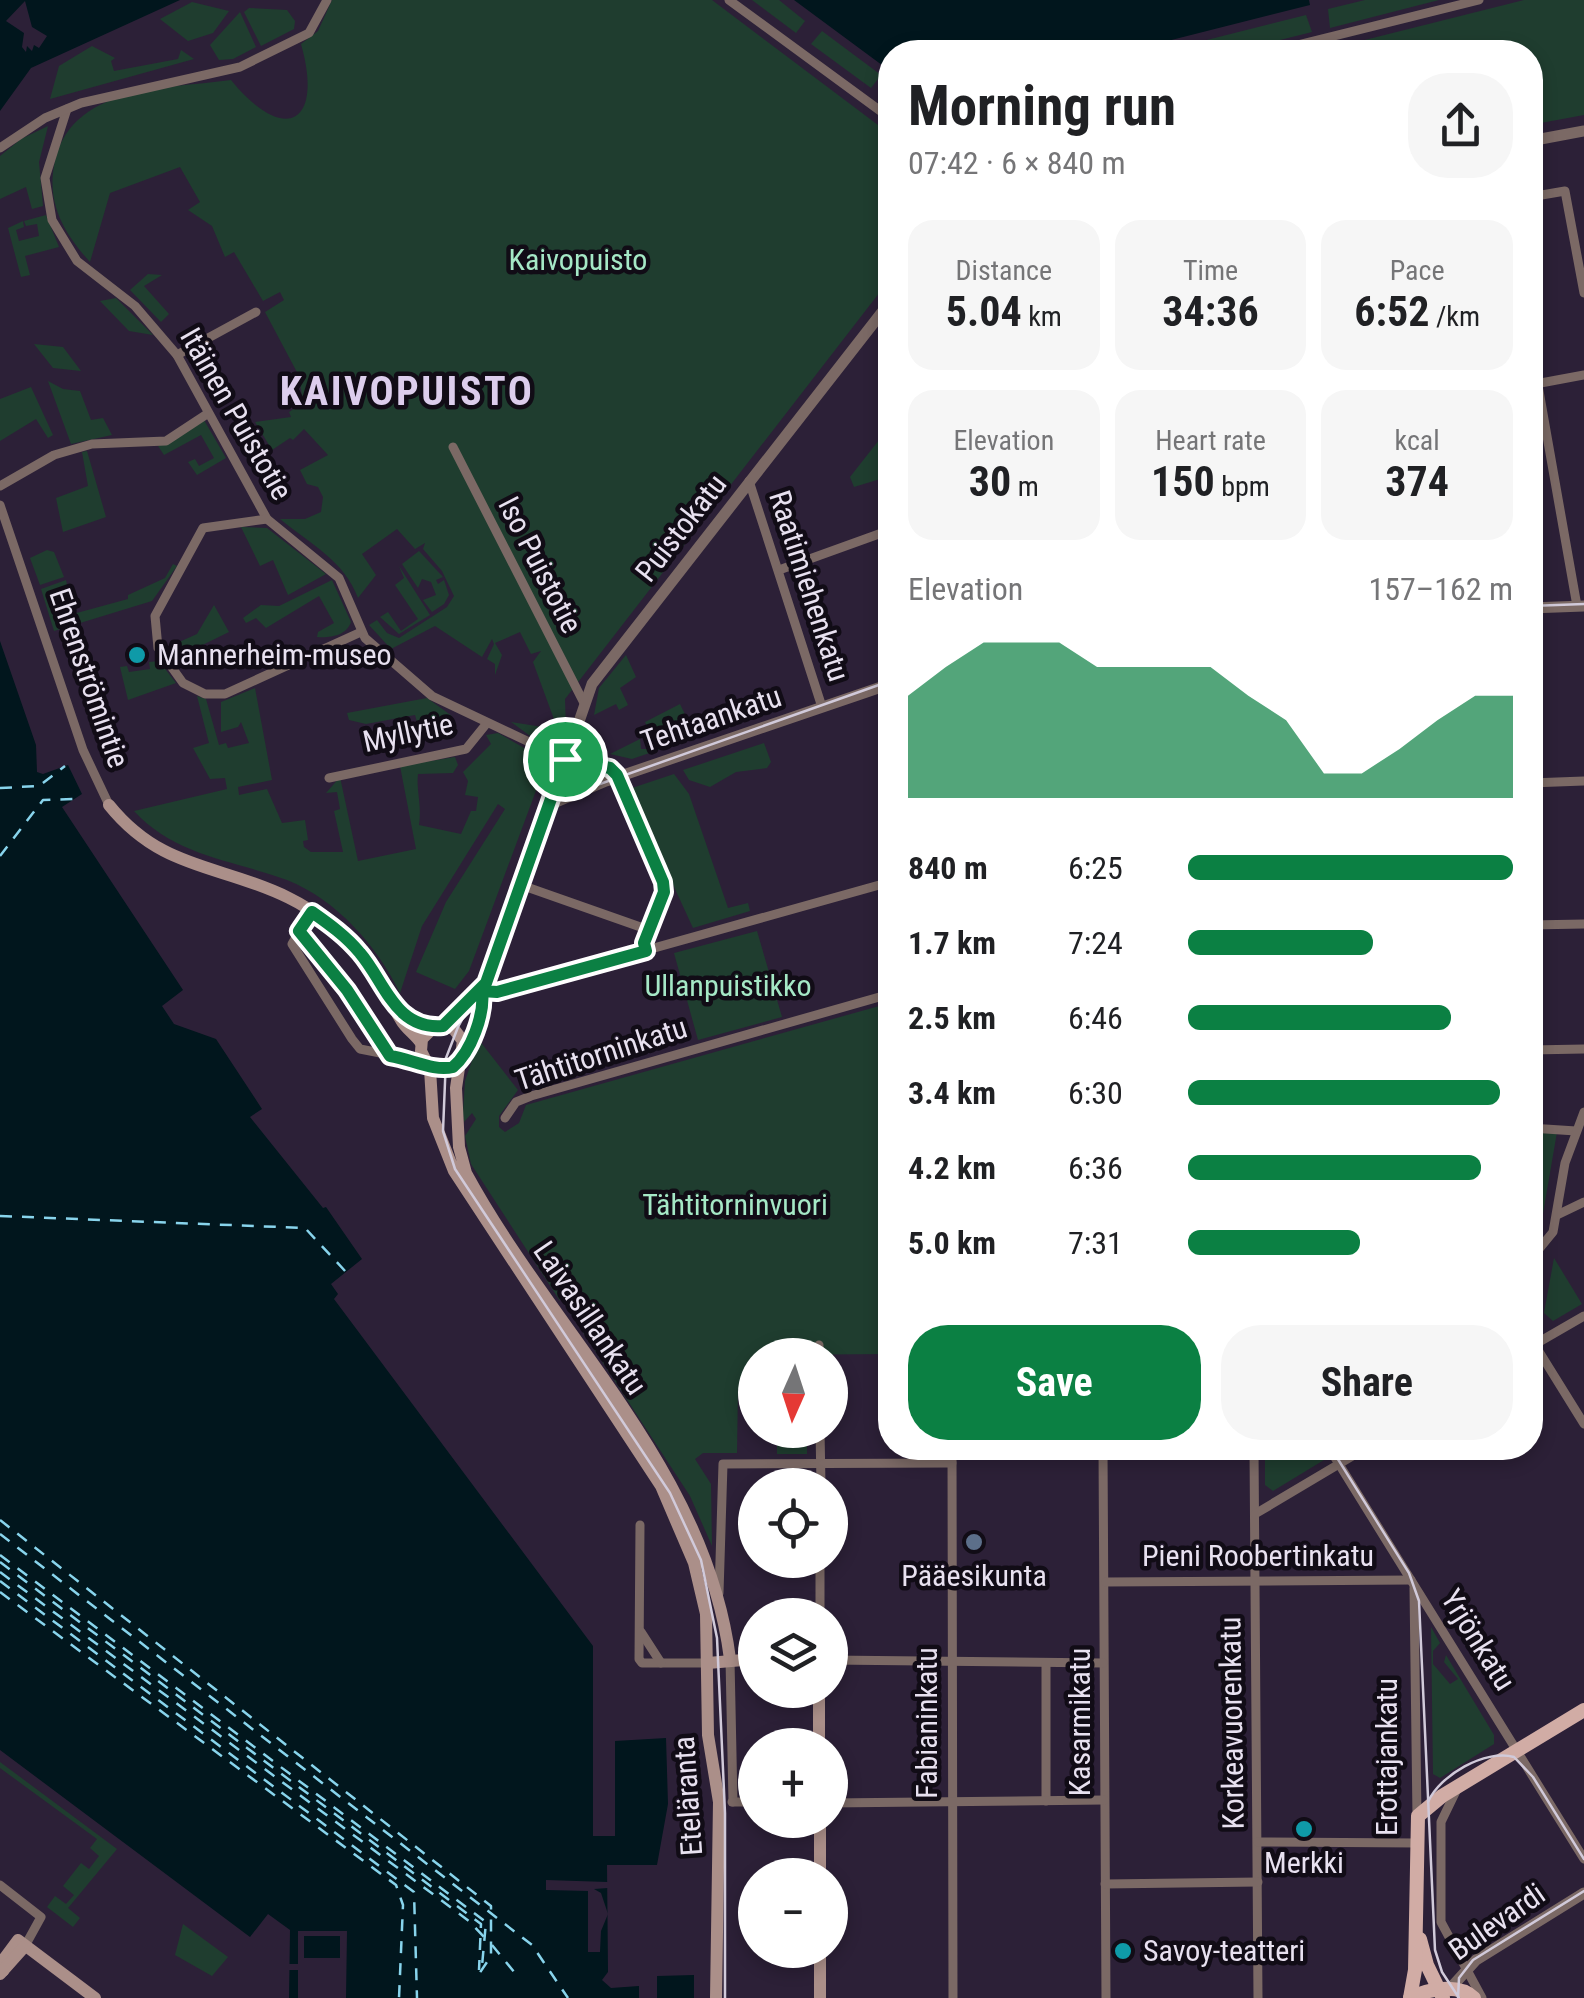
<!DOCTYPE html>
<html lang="en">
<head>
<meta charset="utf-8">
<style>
	body { margin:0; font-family:"Roboto Condensed",sans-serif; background:#f6f6f6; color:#202124; height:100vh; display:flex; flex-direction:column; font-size:38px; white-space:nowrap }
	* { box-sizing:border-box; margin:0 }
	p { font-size:32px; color:#757577 }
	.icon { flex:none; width:55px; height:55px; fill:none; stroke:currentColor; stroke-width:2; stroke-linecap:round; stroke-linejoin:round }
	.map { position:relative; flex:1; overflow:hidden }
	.drawer { position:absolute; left:878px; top:40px; width:665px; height:1420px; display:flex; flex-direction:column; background:#fff; border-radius:40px; box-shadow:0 5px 15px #0003 }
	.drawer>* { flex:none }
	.needle { width:65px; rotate:183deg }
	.controls { position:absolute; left:738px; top:1338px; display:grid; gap:20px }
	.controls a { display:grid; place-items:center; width:110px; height:110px; border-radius:50%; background:#fff; box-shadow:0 5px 15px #0003; font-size:50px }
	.pin { position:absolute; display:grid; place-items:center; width:85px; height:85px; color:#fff; margin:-42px; border:5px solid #fff; border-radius:50%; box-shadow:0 2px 10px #0007 }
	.round { display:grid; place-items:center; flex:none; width:105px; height:105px; border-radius:40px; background:#f6f6f6 }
	.headline { display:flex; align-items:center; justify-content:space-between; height:170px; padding:0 30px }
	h1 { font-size:55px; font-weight:700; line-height:75px }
	.metrics { display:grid; grid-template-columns:repeat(3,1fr); gap:15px; height:170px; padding:10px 30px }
	.metrics div { display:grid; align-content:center; border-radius:25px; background:#f6f6f6; text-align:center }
	.metrics b { font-size:42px; font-weight:700 }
	.metrics small { font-size:28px; font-weight:400 }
	.metrics p { font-size:28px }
	.chart { height:280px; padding:20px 30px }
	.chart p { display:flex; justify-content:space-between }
	.chart svg { width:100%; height:180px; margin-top:10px; fill:#0b8043; opacity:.7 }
	.cta { display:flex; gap:20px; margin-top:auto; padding:20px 30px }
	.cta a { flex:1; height:115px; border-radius:40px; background:#0b8043; color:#fff; font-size:40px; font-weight:700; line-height:115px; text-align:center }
	.cta a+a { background:#f6f6f6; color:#202124 }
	ul { padding:0 30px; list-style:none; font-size:32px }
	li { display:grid; grid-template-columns:160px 120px 1fr; align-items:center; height:75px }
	li i { height:25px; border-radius:12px; background:#0b8043 }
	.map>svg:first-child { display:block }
	.green { fill:#1f3d2f }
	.water { fill:#01161d; fill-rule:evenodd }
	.pier { fill:#2c2037; fill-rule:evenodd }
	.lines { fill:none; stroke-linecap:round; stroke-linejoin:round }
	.ferry { stroke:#88d4ec; stroke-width:2.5; stroke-dasharray:12 10; stroke-linecap:butt }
	.minor { stroke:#7b6965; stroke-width:9 }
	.tertiary { stroke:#7b6965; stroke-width:11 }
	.secondary { stroke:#ab8f89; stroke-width:12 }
	.primary { stroke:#d1aca5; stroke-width:14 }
	.tram { stroke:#d1cada; stroke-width:2.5 }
	.route-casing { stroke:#fff; stroke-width:20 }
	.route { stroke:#0b8043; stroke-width:12 }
	.culture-dot { fill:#0f9aa8; stroke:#110c16; stroke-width:4 }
	.service-dot { fill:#5c6f8a; stroke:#110c16; stroke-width:4 }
	.labels { text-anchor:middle; stroke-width:9; stroke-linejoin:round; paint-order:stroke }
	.park-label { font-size:30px; fill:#a5e8c6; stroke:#110c16 }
	.street-label { font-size:30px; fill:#e8e1f0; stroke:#110c16 }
	.poi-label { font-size:30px; fill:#e8e1f0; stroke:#110c16; text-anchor:start }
	.district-label { font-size:40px; font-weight:bold; letter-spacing:2.5px; fill:#dccdec; stroke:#110c16 }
</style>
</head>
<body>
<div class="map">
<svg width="1584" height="1998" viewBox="0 0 1584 1998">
	<rect width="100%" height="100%" fill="#2c2037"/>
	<!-- green -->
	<g class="green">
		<path d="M332,0H712L890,134V279L565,699L566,727L555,746H544L511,722L549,728L555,722L533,662L541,651L531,654L520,632L495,643L502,655L495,675V664L487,659L494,644L492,639L482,657L435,626L391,649L369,625L377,620L387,633L399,638L447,607L454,596L442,571L423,549L425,543L415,549L397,529L362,554L376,575L358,598C344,560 310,544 280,519H305L321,512L323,497L318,487L307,484L300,470L328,455L304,429L293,440L290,438L272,450L255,422L291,417L289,412L303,403L299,376L265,312L284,300L280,292L263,301L234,252L225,257L212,226L188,210L200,202L180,167L110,193L90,262C65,234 47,205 54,166C68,85 166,89 231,80C284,145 324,125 301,44L318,31Z"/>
		<polygon points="752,0 779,0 805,21 796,33"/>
		<polygon points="1365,0 1439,0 1330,28 1328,9"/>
		<polygon points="1524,0 1584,0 1584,115 1530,125 1530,52 1317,52"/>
		<polygon points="192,2 229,11 213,33 188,41 160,19"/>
		<polygon points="249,8 287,10 295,21 294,29 261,46 244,12"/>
		<polygon points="240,12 256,47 233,59 219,60 210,45"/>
		<polygon points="1306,15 1312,32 1232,52 1180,52 1183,46"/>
		<polygon points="822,31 881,75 871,88 811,44"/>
		<polygon points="92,46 115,58 111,61 114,71 178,59 181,50 194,59 50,99 59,66"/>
		<polygon points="48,126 39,162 43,206 32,209 26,187 0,199 0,156 21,139"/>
		<polygon points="46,215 59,247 25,256 30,275 21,277 8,228 23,221 24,227 16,230 19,241 39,236 37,224 26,226 24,221"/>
		<polygon points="148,274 162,275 144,286 169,314 161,322 130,290"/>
		<polygon points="116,298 153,335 129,331 100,301"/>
		<polygon points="34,344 63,347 81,371 53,368"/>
		<polygon points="48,381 63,389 80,391 91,420 103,418 112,435 71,444"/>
		<polygon points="31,387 53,435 48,438 36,419 0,441 0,399"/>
		<polygon points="204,420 226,458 197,475 188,462 195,459 199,466 214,458 201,435 164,455 158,446"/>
		<polygon points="890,426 890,476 854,487 850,477"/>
		<polygon points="87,451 106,517 63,532 56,498 88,486 82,452"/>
		<polygon points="241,527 267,528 326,574 288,595 273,560 260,566"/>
		<polygon points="47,550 54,552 64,577 40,585 30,558"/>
		<polygon points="419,551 443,577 436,580 438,584 444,580 449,595 444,604 432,612 423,600 436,595 431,582 422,579 418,588 402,564"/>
		<polygon points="173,564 177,566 152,601 54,631 41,589 66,580 73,614 128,599 128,595 165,578"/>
		<polygon points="399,566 430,615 399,634 380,617 388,612 401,631 418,619 395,585 404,578"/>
		<path d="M332,580L351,622C346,636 330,638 317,637L318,632L334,623L319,596L266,628L256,618L246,623L243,618L261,605L279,606Z"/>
		<polygon points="214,605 229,632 174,659 168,647 197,634"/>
		<polygon points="626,655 636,677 620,688 628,705 619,710 616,704 594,715 599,688"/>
		<polygon points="159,661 176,683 128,700 120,667 127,666 129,672 150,669 149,662"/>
		<path d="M255,688L272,780L238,787L239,795L267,789L282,823L305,820L308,840L303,841L304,847L311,852H343L334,811L340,809L337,792L326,793L340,777L358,861L416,849L400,766L455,757L458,765L453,773L418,774C416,791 422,803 419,825L461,834L471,811H476L478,797L465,795L468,781L463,772L491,744L486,735L498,733L547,761L469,971L455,989L416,972L446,902L505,809L498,804L422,926L400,993C377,946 337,900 287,880C233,860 175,856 134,811L227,789L225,778L210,779L193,748L209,743L197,696L206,699L219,745L226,743L228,748L249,743L241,722L238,727L221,732V702Z"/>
		<polygon points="427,698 452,716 417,722 415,715 366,724 349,720 347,713"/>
		<polygon points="680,704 696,737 632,759 610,754 640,739 641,749 649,749 650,742 643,738 648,729 645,722"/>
		<polygon points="764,743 771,762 767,768 736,772 710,787 689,780 683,770"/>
		<polygon points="674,774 689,794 728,908 748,903 750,911 693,928 629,789"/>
		<polygon points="757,931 782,1017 698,1040 674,953"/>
		<polygon points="890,1003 890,1354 755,1355 755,1387 738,1389 737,1453 703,1453 695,1459 711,1484 712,1546 690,1496 571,1314 570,1286 559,1287 560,1301 471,1164 465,1136 476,1119 472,1113 464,1122 463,1113 465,1081 479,1040 518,1090 499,1116 499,1127 505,1132 519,1123 526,1105"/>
		<polygon points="1530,1132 1557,1132 1541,1225 1530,1245"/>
		<polygon points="1554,1258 1582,1304 1553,1321 1544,1313"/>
		<rect x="777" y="1430" width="30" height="24"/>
		<polygon points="1265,1448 1317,1448 1324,1460 1273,1491 1265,1485"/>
		<polygon points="1431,1627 1440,1643 1433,1651 1433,1664 1450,1684 1458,1679 1444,1662 1446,1655 1494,1735 1494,1744 1440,1778 1433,1774"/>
		<polygon points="0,1762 117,1849 68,1908 80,1918 73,1927 47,1907 55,1896 66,1904 74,1895 63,1886 81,1863 89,1869 99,1856 90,1848 97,1839 0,1768"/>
		<polygon points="183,1924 228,1957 212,1976 175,1955"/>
	</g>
	<!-- water -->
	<g class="water">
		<path d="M0,0H180L31,68L0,111ZM25,1L32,27L47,36L39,48L34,45L32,51L27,46L26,52L22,47L24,33L6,21Z"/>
		<polygon points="794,0 1309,0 1310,5 1124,52 890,52 890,71"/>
		<polygon points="0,641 36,745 37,772 43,774 68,765 82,794 62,807 183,990 162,1006 174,1024 216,1039 262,1109 250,1117 323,1208 326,1207 362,1259 331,1284 338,1294 334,1299 593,1646 593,1836 615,1836 615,1741 666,1738 668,1804 657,1865 607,1865 608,1972 602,1980 611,1988 639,1986 639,1998 289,1998 290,1930 268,1914 250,1937 0,1750"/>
		<polygon points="694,1975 694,1998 657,1998 657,1976"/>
	</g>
	<!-- pier -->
	<g class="pier">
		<polygon points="546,1880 608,1882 608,1888 594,1889 601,1893 608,1914 601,1931 600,1952 588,1952 588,1891 546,1890"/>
		<path d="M298,1931H347L346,1998H298V1970H289V1964H298ZM304,1936H340V1958H304Z"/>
	</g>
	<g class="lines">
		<!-- ferry -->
		<g class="ferry">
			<polyline points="0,788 39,786 65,766"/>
			<polyline points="0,856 43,800 73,799"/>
			<polyline points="0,1216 305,1228 346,1272"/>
			<polyline points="0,1520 491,1906 491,1956 477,1977"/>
			<polyline points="0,1534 532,1945 568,1998"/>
			<polyline points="0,1555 486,1922 482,1966"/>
			<polyline points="0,1562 481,1924 479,1970"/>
			<polyline points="0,1572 469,1921 486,1939"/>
			<polyline points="0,1581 414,1892 417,1998"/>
			<polyline points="0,1592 396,1885 403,1905 399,1998"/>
			<polyline points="492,1945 519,1978"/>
		</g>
		<!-- minor -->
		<g class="minor">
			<polyline points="729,0 890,118"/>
			<polyline points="1270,52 1479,0"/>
			<polyline points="67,109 45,178 52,220 77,261 135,306 177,355 267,519 339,578 365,638 432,696 565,759"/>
			<polyline points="0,148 45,118 81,103 240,67 309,33 327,0"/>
			<polyline points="1530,197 1565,191 1584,293"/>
			<polyline points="1530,340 1577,606"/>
			<polyline points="177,355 256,312"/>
			<polyline points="1530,385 1584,375"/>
			<polyline points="453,447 584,703"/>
			<polyline points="749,481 822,707"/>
			<polyline points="0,486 54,455 92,444 166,441 207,414"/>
			<polyline points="0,505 83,750 109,805"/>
			<polyline points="267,519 203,528 155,616 158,648 183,683 205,694 225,694 361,632"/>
			<polyline points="779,570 890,530"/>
			<polyline points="618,777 665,888 644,943 645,951"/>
			<polyline points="329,778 466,749 487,723"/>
			<polyline points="1530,783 1584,781"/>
			<polyline points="521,885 649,930"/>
			<polyline points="311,911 292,944 352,1039 360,1049 426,1062"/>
			<polyline points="1530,925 1584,924"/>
			<polyline points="299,931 347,990 388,1054"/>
			<polyline points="482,991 497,992 890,882"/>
			<polyline points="1530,1050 1584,1049"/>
			<polyline points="505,1118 516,1102 531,1096 890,994"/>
			<polyline points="1530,1128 1576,1131"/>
			<polyline points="1557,1215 1584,1202"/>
			<polyline points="1530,1260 1553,1232 1565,1163 1584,1112"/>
			<polyline points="1530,1337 1584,1424"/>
			<polyline points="819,1345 819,1355"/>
			<polyline points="1532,1346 1584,1316"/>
			<polyline points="820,1430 821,1485"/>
			<polyline points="952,1448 953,1998"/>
			<polyline points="1103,1448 1106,1998"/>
			<polyline points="1254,1448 1258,1998"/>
			<polyline points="1329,1448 1584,1859"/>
			<polyline points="1255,1514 1366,1448"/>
			<polyline points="640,1525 639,1659 642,1663 708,1663"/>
			<polyline points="1106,1582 1411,1580"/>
			<polyline points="1414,1588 1417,1818"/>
			<polyline points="719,1593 723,1464 952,1463"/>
			<polyline points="820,1615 820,1560"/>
			<polyline points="641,1632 661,1663"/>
			<polyline points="730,1660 733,1802"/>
			<polyline points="830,1660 1103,1663"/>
			<polyline points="1046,1663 1046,1801"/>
			<polyline points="1456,1791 1441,1822 1441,1922 1482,1998"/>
			<polyline points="732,1802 755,1802"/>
			<polyline points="830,1803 1104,1800"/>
			<polyline points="1258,1842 1416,1843"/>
			<polyline points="1105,1884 1258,1882"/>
			<polyline points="0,1885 41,1917 25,1946"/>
		</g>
		<!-- tertiary -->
		<g class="tertiary">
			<polyline points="1530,141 1584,131"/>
			<polyline points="1530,608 1584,606"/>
			<polyline points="565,759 610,768 618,777"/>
			<polyline points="549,805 606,781 890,684"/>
			<polyline points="443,1026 471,995 482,991"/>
			<polyline points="464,1054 592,684 890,302"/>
			<polyline points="1447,1992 1476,1960 1584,1893"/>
		</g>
		<!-- secondary -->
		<g class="secondary">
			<path d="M109,805C162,871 221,864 289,898C344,925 371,969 401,1020C406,1029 415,1034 421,1043"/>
			<polyline points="397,1011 434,1027"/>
			<polyline points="708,1663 755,1659"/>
			<polyline points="819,1690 819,1745"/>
			<polyline points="820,1820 820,1875"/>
			<polyline points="3,1971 4,1959 18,1940 95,1998"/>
			<polyline points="0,1974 25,1946"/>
			<path d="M716,1998L719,1802L708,1735L706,1614L694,1563L661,1486L454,1171L433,1118L430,1069L421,1051L422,1039L434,1027L453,1028L463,1041L456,1088L459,1147L466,1173C554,1335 706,1469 730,1659"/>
			<polyline points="820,1998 820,1950"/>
		</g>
		<!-- primary -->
		<g class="primary">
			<polyline points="1420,1939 1427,1965 1443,1998"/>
			<polyline points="1410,1998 1415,1970 1418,1816 1442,1796 1584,1710"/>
			<path d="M1410,1998C1428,1989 1458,1983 1474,1998"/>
		</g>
		<!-- tram -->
		<g class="tram">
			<polyline points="1530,606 1584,604"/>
			<polyline points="1331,1448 1409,1573 1419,1601 1435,1950 1442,1972 1459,1998"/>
			<path d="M1428,1802C1440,1775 1485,1749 1514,1757L1533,1777L1584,1859"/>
			<polyline points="725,1998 725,1813 717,1638 701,1560 670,1493 455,1169 443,1131 446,1058 458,1027 485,978 542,818 552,801 890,681"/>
			<polyline points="1458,1998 1459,1978 1473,1960 1584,1891"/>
		</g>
	</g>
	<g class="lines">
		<defs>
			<path id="route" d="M565,759L486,983L443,1026C395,1030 385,982 360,953C346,936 329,924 312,912L299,931L347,990L390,1056C411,1059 434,1072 453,1067C471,1052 485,1014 482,991L497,992L646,951L644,943L664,892L663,882L617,775L610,768L565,759"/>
		</defs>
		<!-- route casing -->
		<use href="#route" class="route-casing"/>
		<!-- route -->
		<use href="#route" class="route"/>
	</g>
	<!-- markers -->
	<g class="culture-dot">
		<circle cx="137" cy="655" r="10"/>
		<circle cx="1304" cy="1829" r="10"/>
		<circle cx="1123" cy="1951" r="10"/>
	</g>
	<circle class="service-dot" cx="974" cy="1542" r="10"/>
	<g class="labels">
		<!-- park labels -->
		<g class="park-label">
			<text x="578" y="270">Kaivopuisto</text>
			<text x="728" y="996">Ullanpuistikko</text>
			<text x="735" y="1215">Tähtitorninvuori</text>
		</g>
		<!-- street labels -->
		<g class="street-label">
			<text transform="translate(236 414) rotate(60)" y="10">Itäinen Puistotie</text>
			<text transform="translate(681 528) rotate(-52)" y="10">Puistokatu</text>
			<text transform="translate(540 565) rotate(63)" y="10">Iso Puistotie</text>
			<text transform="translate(809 586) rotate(72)" y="10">Raatimiehenkatu</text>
			<text transform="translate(89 678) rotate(71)" y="10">Ehrenströmintie</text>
			<text transform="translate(711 719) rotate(-19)" y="10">Tehtaankatu</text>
			<text transform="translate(408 733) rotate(-12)" y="10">Myllytie</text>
			<text transform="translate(601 1054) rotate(-18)" y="10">Tähtitorninkatu</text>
			<text transform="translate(590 1318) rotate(56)" y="10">Laivasillankatu</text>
			<text x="1258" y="1566">Pieni Roobertinkatu</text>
			<text transform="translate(1478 1640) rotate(58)" y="10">Yrjönkatu</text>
			<text transform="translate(1080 1722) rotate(-90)" y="10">Kasarmikatu</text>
			<text transform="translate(927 1723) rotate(-90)" y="10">Fabianinkatu</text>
			<text transform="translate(1232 1723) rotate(-91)" y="10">Korkeavuorenkatu</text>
			<text transform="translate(1387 1757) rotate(-90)" y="10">Erottajankatu</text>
			<text transform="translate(688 1796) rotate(-94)" y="10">Eteläranta</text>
			<text transform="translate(1497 1922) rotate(-35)" y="10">Bulevardi</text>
		</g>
		<!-- poi labels -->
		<g class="poi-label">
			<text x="157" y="665">Mannerheim-museo</text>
			<text x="974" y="1586" text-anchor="middle">Pääesikunta</text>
			<text x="1304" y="1873" text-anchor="middle">Merkki</text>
			<text x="1143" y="1961">Savoy-teatteri</text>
		</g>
		<!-- district labels -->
		<g class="district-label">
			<text x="407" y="405">KAIVOPUISTO</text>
		</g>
	</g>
</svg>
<div class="controls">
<a><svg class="needle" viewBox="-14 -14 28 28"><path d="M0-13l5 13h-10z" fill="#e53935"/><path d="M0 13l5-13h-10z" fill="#757577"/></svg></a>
<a><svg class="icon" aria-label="locate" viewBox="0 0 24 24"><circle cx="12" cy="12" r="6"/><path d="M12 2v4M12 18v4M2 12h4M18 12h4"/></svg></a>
<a><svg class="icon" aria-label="layers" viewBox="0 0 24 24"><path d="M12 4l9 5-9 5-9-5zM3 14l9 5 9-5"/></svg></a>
<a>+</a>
<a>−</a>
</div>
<div class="pin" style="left:565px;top:759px;background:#1e9e55"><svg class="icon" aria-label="arrive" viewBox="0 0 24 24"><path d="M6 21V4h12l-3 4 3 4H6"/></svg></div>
<section class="drawer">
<div class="headline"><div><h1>Morning run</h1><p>07:42 · 6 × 840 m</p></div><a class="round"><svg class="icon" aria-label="share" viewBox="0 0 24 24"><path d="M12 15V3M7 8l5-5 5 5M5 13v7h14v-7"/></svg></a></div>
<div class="metrics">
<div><p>Distance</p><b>5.04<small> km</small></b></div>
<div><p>Time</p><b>34:36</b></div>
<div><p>Pace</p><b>6:52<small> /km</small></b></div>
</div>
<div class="metrics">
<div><p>Elevation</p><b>30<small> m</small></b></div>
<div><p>Heart rate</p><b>150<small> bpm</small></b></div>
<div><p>kcal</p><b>374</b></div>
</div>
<div class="chart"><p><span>Elevation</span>157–162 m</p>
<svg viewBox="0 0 160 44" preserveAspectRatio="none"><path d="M0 44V19L10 12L20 6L30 6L40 6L50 12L60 12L70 12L80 12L90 19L100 25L110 38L120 38L130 32L140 25L150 19L160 19V44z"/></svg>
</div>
<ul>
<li><b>840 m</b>6:25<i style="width:100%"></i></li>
<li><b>1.7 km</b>7:24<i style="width:57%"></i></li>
<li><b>2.5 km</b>6:46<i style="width:81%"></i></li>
<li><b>3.4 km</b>6:30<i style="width:96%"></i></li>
<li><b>4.2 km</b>6:36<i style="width:90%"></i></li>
<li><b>5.0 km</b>7:31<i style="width:53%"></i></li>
</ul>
<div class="cta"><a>Save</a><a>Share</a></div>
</section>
</div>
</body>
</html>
